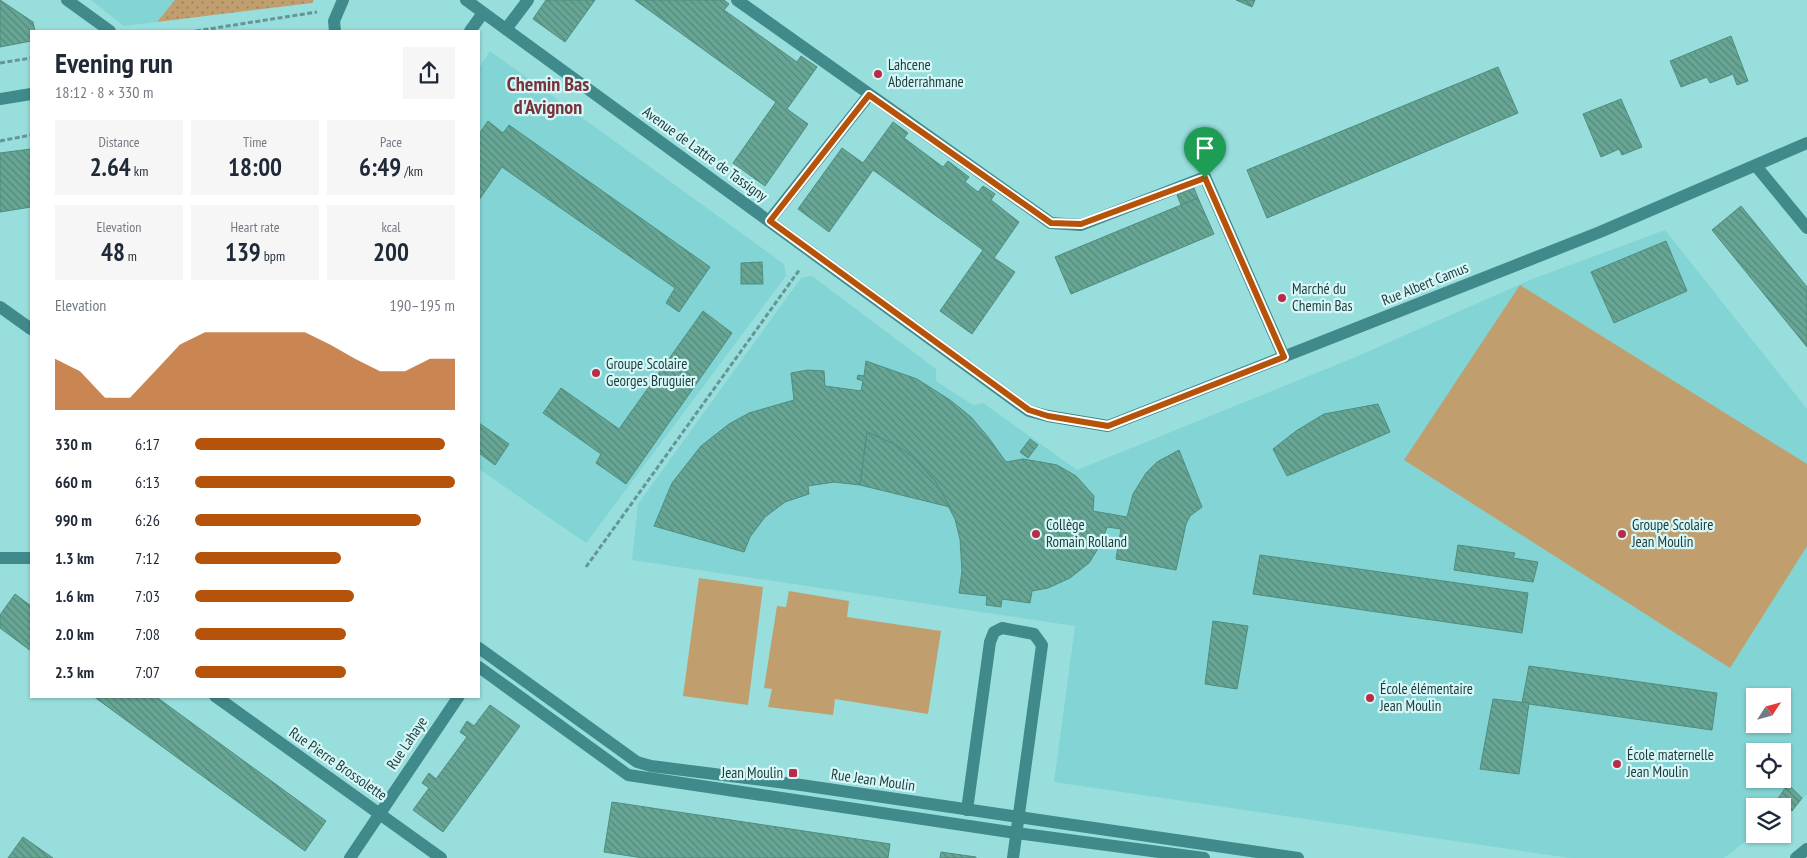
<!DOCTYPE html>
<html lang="en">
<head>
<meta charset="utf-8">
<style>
	body { margin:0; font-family:"PT Sans Narrow",sans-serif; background:#f6f6f7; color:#1f2937; height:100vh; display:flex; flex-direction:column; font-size:19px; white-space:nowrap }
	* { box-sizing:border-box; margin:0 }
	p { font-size:16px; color:#747a83 }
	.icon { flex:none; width:28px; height:28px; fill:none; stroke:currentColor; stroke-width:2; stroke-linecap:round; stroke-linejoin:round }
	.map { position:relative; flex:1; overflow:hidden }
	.panel { position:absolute; left:30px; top:30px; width:450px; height:668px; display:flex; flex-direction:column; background:#fff; border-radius:0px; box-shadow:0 1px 4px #0004 }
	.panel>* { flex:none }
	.needle { width:32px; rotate:54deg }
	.buttons { position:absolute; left:1746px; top:688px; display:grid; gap:10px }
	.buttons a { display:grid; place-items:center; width:45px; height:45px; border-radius:0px; background:#fff; box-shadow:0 1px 4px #0004; font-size:25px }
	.pin { position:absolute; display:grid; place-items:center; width:42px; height:42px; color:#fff; margin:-51px -21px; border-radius:50% 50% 50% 0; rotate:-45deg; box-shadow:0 0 5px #0007 }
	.pin .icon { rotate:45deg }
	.round { display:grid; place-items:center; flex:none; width:52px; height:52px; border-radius:0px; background:#f6f6f7 }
	.headline { display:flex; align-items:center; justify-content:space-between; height:85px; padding:0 25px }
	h1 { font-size:28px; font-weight:800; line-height:38px }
	.metrics { display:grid; grid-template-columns:repeat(3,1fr); gap:8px; height:85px; padding:5px 25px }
	.metrics div { display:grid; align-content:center; border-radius:0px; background:#f6f6f7; text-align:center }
	.metrics b { font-size:25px; font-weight:800 }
	.metrics small { font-size:14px; font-weight:400 }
	.metrics p { font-size:14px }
	.chart { height:140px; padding:10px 25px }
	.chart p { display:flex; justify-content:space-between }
	.chart svg { width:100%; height:90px; margin-top:5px; fill:#b45309; opacity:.7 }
	ul { padding:0 25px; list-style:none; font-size:16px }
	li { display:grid; grid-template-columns:80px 60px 1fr; align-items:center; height:38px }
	li i { height:12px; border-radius:6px; background:#b45309 }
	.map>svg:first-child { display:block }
	.built { fill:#83d4d4; fill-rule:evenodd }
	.park { fill:url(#park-dots) }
	.pitch { fill:#c09e6e }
	.building { fill:url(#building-back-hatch); stroke:#4f8d7e }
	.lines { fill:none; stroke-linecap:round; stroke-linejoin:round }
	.path { stroke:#639696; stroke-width:3; stroke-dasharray:5 2.5; stroke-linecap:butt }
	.minor { stroke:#408a8b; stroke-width:12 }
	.route-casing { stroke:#fff; stroke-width:10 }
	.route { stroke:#b45309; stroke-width:6 }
	.poi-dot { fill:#bb2a46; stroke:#d6f7f7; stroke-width:2 }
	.labels { text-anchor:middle; stroke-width:4.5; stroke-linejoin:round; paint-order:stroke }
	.poi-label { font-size:15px; fill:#1f3b3c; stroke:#d6f7f7; text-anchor:start }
	.street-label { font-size:15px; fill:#1f3b3c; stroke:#d6f7f7 }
	.district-label { font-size:20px; font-weight:bold; fill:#7a323a; stroke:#d6f7f7 }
</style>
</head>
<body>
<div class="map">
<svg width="1807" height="858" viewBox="0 0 1807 858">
	<defs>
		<pattern id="park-dots" width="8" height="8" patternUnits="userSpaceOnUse" patternTransform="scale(1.25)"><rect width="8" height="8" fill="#c09e6e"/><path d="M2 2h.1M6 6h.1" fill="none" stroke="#9b825c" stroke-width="1.8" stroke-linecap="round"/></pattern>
		<pattern id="building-back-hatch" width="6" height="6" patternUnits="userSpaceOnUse" patternTransform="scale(1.25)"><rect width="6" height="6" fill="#67a695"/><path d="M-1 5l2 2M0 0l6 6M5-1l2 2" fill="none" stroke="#54887b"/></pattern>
	</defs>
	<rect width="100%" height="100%" fill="#98dedd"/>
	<!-- built -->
	<g class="built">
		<polygon points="91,0 175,0 157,22 124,26"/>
		<polygon points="490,51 784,264 786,276 586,543 479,469 479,68"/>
		<path d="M1665,230L1807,409V794L1792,811L1787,808L1783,812L1782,806H1755V834L1724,858H1570L1054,782L1075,626L632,560L638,504L801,278L812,276L936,369V381L973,405L983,403L1077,470L1358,356L1530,280ZM1755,696H1782V724H1755ZM1755,751H1782V779H1755Z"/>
	</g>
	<!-- park -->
	<polygon class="park" points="175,0 314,0 312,3 157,22"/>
	<!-- pitch -->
	<g class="pitch">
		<polygon points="1520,285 1807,464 1807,546 1730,668 1404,460"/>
		<polygon points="699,578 763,587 748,705 683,696"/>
		<polygon points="789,591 849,601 847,617 941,631 928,714 835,699 833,715 768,707 772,689 764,688 777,606 786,607"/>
	</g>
	<!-- building -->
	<g class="building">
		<polygon points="0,0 33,22 35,31 31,31 31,41 0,47"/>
		<polygon points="546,0 595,0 565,42 533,19"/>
		<polygon points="635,0 724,0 729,4 724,10 797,62 801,56 817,67 787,109 808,124 765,186 733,163 776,102"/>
		<polygon points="1236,0 1255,0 1252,7"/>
		<polygon points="1731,36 1748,81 1737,85 1733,74 1710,83 1707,77 1681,87 1670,61"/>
		<polygon points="1498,67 1518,113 1267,218 1247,170"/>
		<polygon points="1621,99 1642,147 1622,155 1619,149 1601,157 1583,114"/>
		<polygon points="488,121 503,133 509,125 710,267 679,312 666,303 675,288 502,167 479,200 479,134"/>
		<polygon points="893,122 908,133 904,138 943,167 948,161 969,177 965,182 978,192 983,186 995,194 991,200 1019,222 994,258 1015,272 972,334 940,311 983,250 873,170 829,232 798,209 842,148 863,163"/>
		<polygon points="31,149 31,207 0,212 0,153"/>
		<polygon points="1194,188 1198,198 1181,205 1177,195"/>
		<polygon points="1198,198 1214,234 1071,294 1055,257"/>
		<polygon points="1741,206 1807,287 1807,347 1712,230"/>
		<polygon points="1666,241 1687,291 1614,323 1591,272"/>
		<polygon points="762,262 763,284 741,284 741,263"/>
		<polygon points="703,311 732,333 626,484 596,463 601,454 543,413 561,388 619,429"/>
		<polygon points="866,361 917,379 950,400 971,417 988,437 1006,462 1023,459 1041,462 1057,465 1076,476 1094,496 1093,511 1127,517 1133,494 1146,473 1157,462 1179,450 1202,507 1190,516 1186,524 1176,570 1116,559 1121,529 1107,527 1102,542 1089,563 1070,578 1048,588 1032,591 1030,603 1002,599 1001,607 986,605 987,596 959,593 962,571 960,539 955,519 935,481 914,458 896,445 867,432 860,485 834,482 808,486 809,494 785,502 765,517 750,537 744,552 654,526 672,483 701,446 729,424 749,413 794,400 791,373 808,370 824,371 825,386 861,391 863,381 857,379 858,375 864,376"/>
		<polygon points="1378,404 1390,432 1287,476 1273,449 1296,431 1324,414"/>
		<polygon points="479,423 509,444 495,465 479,453"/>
		<polygon points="867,432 896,445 914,458 935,481 950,507 860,485"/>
		<polygon points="1030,439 1038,445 1028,458 1020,452"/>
		<polygon points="1458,545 1515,553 1513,558 1538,562 1533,582 1454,570"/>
		<polygon points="1260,555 1528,593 1522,633 1253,594"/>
		<polygon points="15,594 31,606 31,651 0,628 0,615"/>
		<polygon points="1213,621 1248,626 1237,689 1205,684"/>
		<polygon points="1529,666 1717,693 1712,730 1522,703"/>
		<polygon points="93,696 155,696 326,821 305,851"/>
		<polygon points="1493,699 1529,703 1519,774 1480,769"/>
		<polygon points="490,705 520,726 443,832 413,810 429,788 422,783 429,773 436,779 467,737 460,732 467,721 474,726"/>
		<polygon points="1788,784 1802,798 1792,811 1777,800"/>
		<polygon points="612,802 890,844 888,858 643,858 604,852"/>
		<polygon points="23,837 53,858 8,858"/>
		<polygon points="941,852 976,857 976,858 940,858"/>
	</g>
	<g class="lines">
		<!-- path -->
		<g class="path">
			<polyline points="196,31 317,12"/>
			<polyline points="0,63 31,58"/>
			<polyline points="0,141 31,135"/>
			<polyline points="586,567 800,269"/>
		</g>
		<!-- minor -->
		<g class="minor">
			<polyline points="67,0 110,31"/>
			<polyline points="466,0 1029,411 1048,416 1108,426 1600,232 1807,143"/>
			<polyline points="737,0 1051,223 1081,225 1205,177 1284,357"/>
			<polyline points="506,29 528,0"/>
			<polyline points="335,31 334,21 343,0"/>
			<polyline points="470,31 483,13"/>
			<polyline points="0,99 31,94"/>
			<polyline points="1756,166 1807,228"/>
			<polyline points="769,221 869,95"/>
			<polyline points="0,307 31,329"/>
			<polyline points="0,558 31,558"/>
			<polyline points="479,648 637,762 651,766 801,785 1298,858"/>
			<polyline points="479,667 628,775 1016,833 1204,858"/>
			<polyline points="215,696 441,858"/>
			<polyline points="967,810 990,642 994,632 1002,628 1034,634 1042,645 1013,858"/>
			<polyline points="350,858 459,696"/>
			<polyline points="1796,858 1807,849"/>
		</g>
	</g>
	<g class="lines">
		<defs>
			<polygon id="route" points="869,95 1051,223 1081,224 1205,178 1284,357 1108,426 1048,416 1029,410 770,221"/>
		</defs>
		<!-- route casing -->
		<use href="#route" class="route-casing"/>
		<!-- route -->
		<use href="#route" class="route"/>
	</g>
	<!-- markers -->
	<g class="poi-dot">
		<circle cx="878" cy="74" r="5"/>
		<circle cx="1282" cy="298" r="5"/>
		<circle cx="596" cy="373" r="5"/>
		<circle cx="1036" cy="534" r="5"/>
		<circle cx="1622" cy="534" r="5"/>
		<circle cx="1370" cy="698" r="5"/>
		<circle cx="1617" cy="764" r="5"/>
		<rect x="788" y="768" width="10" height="10" rx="2.5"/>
	</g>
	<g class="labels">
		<!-- poi labels -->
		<g class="poi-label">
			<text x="888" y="70">Lahcene<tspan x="888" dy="17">Abderrahmane</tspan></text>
			<text x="1292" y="294">Marché du<tspan x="1292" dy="17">Chemin Bas</tspan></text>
			<text x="606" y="369">Groupe Scolaire<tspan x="606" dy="17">Georges Bruguier</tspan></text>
			<text x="1046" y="530">Collège<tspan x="1046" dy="17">Romain Rolland</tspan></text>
			<text x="1632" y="530">Groupe Scolaire<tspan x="1632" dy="17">Jean Moulin</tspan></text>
			<text x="1380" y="694">École élémentaire<tspan x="1380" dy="17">Jean Moulin</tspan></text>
			<text x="1627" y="760">École maternelle<tspan x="1627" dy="17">Jean Moulin</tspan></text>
			<text x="783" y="778" text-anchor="end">Jean Moulin</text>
		</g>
		<!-- street labels -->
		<g class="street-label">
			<text transform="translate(705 154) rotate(36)" y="5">Avenue de Lattre de Tassigny</text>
			<text transform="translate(1425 284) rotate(-22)" y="5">Rue Albert Camus</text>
			<text transform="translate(407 743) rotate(-56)" y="5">Rue Lahaye</text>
			<text transform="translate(338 764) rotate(35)" y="5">Rue Pierre Brossolette</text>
			<text transform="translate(873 780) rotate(8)" y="5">Rue Jean Moulin</text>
		</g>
		<!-- district labels -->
		<g class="district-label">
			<text x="548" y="91">Chemin Bas<tspan x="548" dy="23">d'Avignon</tspan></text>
		</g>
	</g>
</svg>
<div class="buttons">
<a><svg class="needle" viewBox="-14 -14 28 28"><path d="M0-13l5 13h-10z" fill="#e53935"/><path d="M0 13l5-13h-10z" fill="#747a83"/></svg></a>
<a><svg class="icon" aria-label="locate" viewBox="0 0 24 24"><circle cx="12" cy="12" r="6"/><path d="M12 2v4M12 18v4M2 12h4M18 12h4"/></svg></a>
<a><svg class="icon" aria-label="layers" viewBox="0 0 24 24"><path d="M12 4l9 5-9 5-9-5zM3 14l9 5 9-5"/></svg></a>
</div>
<div class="pin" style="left:1205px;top:178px;background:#1e9e55"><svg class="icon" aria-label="arrive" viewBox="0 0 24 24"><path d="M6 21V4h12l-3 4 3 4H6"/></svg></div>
<section class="panel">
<div class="headline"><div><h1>Evening run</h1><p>18:12 · 8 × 330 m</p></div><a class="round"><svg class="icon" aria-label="share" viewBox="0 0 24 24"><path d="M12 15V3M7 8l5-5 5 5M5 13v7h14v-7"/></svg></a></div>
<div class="metrics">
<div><p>Distance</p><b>2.64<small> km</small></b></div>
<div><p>Time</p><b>18:00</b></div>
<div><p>Pace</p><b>6:49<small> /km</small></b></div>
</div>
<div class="metrics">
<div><p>Elevation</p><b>48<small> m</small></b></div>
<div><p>Heart rate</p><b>139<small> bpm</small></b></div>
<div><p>kcal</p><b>200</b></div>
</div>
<div class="chart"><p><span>Elevation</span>190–195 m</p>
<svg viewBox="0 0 160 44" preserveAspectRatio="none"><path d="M0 44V19L10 25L20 38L30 38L40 25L50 12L60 6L70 6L80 6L90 6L100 6L110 12L120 19L130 25L140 25L150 19L160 19V44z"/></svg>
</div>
<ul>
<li><b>330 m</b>6:17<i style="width:96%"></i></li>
<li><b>660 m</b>6:13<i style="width:100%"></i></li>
<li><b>990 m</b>6:26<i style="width:87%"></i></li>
<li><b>1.3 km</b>7:12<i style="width:56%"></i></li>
<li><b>1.6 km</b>7:03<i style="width:61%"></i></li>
<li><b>2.0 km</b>7:08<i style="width:58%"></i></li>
<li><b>2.3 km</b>7:07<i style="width:58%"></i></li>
</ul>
</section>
</div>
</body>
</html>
